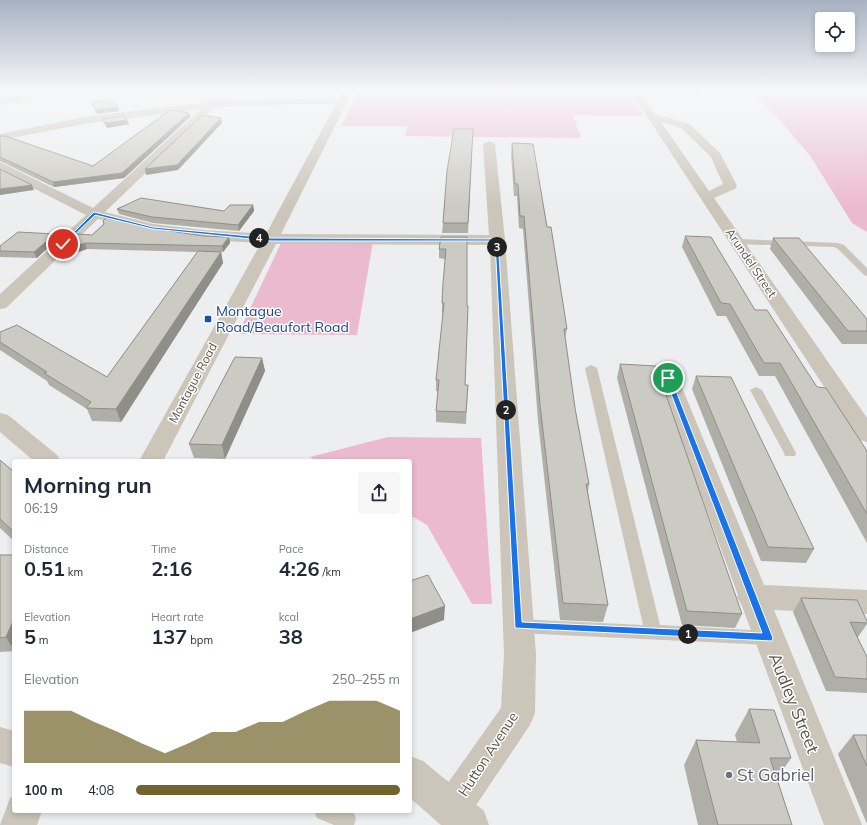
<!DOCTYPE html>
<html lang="en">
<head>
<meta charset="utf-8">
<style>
	body { margin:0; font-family:Mulish,sans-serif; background:#f6f6f7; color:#1f2937; height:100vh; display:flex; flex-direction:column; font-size:15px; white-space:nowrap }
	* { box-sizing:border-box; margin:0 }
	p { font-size:13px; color:#747a83 }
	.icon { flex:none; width:22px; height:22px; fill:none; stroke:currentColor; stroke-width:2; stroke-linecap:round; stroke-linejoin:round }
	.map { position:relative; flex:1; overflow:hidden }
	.details { position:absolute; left:12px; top:459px; width:400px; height:354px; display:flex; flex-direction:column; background:#fff; border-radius:4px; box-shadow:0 2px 6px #0003 }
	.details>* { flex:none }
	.fabs { position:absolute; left:815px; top:12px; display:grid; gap:8px }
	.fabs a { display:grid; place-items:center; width:40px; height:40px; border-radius:4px; background:#fff; box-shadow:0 2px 6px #0003; font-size:20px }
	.pin { position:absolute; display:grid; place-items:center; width:34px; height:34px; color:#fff; margin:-17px; border:2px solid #fff; border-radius:50%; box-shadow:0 1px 4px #0007 }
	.km { position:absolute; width:20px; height:20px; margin:-10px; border-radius:50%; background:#222; color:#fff; font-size:11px; line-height:20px; text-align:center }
	.round { display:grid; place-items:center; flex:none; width:42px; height:42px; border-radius:4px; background:#f6f6f7 }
	.headline { display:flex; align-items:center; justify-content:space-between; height:68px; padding:0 12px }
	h1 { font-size:22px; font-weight:700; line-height:30px }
	.figures { display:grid; grid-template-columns:repeat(3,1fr); gap:6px; height:68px; padding:4px 12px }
	.figures div { display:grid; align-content:center }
	.figures b { font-size:20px; font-weight:700 }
	.figures small { font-size:11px; font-weight:400 }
	.figures p { font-size:11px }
	.chart { height:112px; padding:8px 12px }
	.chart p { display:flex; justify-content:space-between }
	.chart svg { width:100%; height:72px; margin-top:4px; fill:#71642c; opacity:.7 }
	ul { padding:0 12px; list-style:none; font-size:13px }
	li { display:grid; grid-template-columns:64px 48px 1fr; align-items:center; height:30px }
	li i { height:10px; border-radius:5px; background:#71642c }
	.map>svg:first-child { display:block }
	.green { fill:#ecbace }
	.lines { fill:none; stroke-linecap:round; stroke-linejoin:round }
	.service { fill:#cbc5ba; fill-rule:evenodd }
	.minor { fill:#cbc5ba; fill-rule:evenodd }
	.tertiary { fill:#cbc5ba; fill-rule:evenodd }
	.wall { fill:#afafa8 }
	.shaded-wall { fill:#8f8e88 }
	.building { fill:#cccbc3; stroke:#8f8e88 }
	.route { fill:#1a73e8; stroke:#fff }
	.transit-dot { fill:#1a4fb4; stroke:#fff; stroke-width:1.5 }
	.worship-dot { fill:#6b7280; stroke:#fff; stroke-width:1.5 }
	.labels { text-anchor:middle; stroke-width:3; stroke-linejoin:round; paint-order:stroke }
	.far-street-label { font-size:12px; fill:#585245; stroke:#fff }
	.transit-label { font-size:14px; fill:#164399; stroke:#fff; text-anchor:start }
	.street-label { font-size:14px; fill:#585245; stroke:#fff }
	.near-street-label { font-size:17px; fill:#585245; stroke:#fff }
	.near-worship-label { font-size:17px; fill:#5b616d; stroke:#fff; text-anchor:start }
</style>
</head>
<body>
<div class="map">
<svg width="867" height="825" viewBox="0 0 867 825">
	<rect width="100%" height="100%" fill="#eceeef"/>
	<!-- green -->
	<g class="green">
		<polygon points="358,92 628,92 644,116 573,115 581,138 405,136 408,126 341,126"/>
		<polygon points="752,92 867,92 867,232 852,223 811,157 778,118"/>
		<polygon points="282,241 373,241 357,335 238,334"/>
		<polygon points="388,437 481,438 492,604 472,604 427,525 410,515 410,461 317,461 310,457"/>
	</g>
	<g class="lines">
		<!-- service -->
		<g class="service">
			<polygon points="737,239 838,243 844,245 867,268 867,276 864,275 838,249 834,247 734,244 734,240"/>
			<polygon points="591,365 597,368 660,625 768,631 774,633 776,638 774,643 768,645 518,633 512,631 510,626 512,621 518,619 643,625 585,368"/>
			<polygon points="756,387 762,390 796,453 795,456 785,456 784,453 750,390"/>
			<polygon points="314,811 353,811 356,818 354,825 334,825 317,818"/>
		</g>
		<!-- minor -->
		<g class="minor">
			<polygon points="36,92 53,92 48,95 0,105 0,99"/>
			<path d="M107,92H144C137,98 114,98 107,92Z"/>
			<path d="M343,92H352L281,234L489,235L483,144L489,141L495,144L505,240L536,654L535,713L530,725L464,823L460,825L438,823L432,810L438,797L501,708L504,654L490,245L276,244L163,461H139L261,243L204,240L153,232L98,219L6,308L0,309V294L86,215L0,171V162L93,208L201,109L84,124L0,140V134L84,117L206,102L207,99L210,98L215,101L339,98ZM300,104H336L266,234L204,230L153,224L105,212L214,107Z"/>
			<path d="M631,92H639L655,114L689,124L720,153L737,186L735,189L714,198L867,418V442L859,440ZM661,122L681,128L711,157L723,184L709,191Z"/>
			<polygon points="689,92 698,92 701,95 696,98 693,97"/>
			<polygon points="668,372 675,374 678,378 764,585 867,590 867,614 774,610 862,825 824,825 742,606 737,597 738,595 658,378 661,374"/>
			<polygon points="0,727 14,731 14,767 0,763"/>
			<polygon points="14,796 14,811 42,811 37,825 0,825 10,798"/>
		</g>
		<!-- tertiary -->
		<g class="tertiary">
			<polygon points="0,413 8,415 57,455 61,461 34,461 0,432"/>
			<polygon points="410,756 423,761 484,811 489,825 441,825 410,798"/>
		</g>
	</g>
	<!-- wall -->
	<g class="wall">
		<polygon points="91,102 118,107 119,111 97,114 93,107"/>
		<polygon points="189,113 190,117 124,178 54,187 0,161 0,136 93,166"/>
		<polygon points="102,119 127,120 129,124 107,128 104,123"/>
		<polygon points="473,129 468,233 442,233 443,223"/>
		<polygon points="512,143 547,227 567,329 565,338 575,408 589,484 588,492 608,605 603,622 560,620 538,421 523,229 519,228 517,196 514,196 511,154"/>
		<polygon points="253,205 254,211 239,231 153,223 119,214 117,209 224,211"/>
		<polygon points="103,221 203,236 229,237 230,243 223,252 221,252 223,263 121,422 92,421 87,409 49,385 47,381 0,350 0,332 107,377 198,252 87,249 59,259 92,235 104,224"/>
		<polygon points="55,234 57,239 37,258 0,257 0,246"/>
		<polygon points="685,236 755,310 867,451 867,543 775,376 759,376 726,316 717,316 682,247"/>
		<polygon points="467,237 465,385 468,385 466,424 436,422 436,411 438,391 436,391 436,380 443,313 442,313 442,303 445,259 439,258 439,249"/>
		<polygon points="773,238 867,319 867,344 842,344 770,249"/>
		<polygon points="262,358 265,371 225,459 194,458 189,444"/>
		<polygon points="620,364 742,614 735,628 682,625 617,378"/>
		<polygon points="696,376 814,549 806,563 761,561 692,389"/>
		<polygon points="0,460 14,472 14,541 0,528"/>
		<polygon points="0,555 14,555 14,651 0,652"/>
		<polygon points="801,598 867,621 867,624 858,637 857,637 867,657 867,693 826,691 793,612"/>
		<polygon points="749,709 791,758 777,779 792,825 698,825 684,765 696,740 737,742 735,735"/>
		<polygon points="853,735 867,735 867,824 838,754"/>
	</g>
	<!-- shaded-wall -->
	<g class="shaded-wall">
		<polygon points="118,107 119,111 97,114 96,110"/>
		<polygon points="189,113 190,117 124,178 54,187 53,182 122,173"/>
		<polygon points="221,118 222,123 178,170 146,175 145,169"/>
		<polygon points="127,120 129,124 107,128 105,123"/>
		<polygon points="32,185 34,190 0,195 0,189"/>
		<polygon points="253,205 254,211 239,231 238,225"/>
		<polygon points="55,234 57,239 37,258 34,252"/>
		<polygon points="229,237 230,243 223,252 222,246"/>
		<polygon points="85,243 87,249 59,259 57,253"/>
		<polygon points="221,252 223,263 121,422 116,409"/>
		<polygon points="262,358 265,371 225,459 222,445"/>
		<polygon points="445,606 444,620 410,633 410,619"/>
		<polygon points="14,619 14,650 6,637"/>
	</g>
	<!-- building -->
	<g class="building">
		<polygon points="112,100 118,107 96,110 91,102"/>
		<polygon points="170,110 189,113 122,173 53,182 0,157 0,136 5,136 93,166"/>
		<polygon points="202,115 221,118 177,165 145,169"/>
		<polygon points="124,116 127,120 105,123 102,119"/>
		<polygon points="454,129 473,129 468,223 443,223 447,171"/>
		<polygon points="512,143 533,144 547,227 551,227 567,329 564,329 575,408 589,484 586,484 608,605 563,603 540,405 524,216 520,216 518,184 515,184"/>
		<polygon points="0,169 32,185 0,189"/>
		<polygon points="141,198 224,211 230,205 253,205 238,225 152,217 117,209"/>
		<polygon points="107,217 151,228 203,236 229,237 222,246 85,243 57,253 76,234 92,235 104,224 103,221"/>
		<polygon points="18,232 55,234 34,252 0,251 0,246"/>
		<polygon points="685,236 711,237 755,310 767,310 817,387 826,388 867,451 867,514 780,363 764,363 730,304 721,303"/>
		<polygon points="441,237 467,237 467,306 468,306 465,385 468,385 466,412 436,411 439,380 436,380 444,303 442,303 443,283 446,249 439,249"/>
		<polygon points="773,238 799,238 867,319 867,331 848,331"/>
		<polygon points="198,251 221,252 116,409 86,408 91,402 44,373 47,372 0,342 0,332 17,325 107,377"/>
		<polygon points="235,357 262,358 222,445 189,444"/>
		<polygon points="620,364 656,366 742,614 687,611"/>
		<polygon points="696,376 731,377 814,549 768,547"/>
		<polygon points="0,460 14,472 14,531 13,531 0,519"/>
		<polygon points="0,555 14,555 14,619 6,637 0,638"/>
		<polygon points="428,575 445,606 410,619 410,581"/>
		<polygon points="801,598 857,600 867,621 867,623 850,622 867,657 867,679 835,677"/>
		<polygon points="749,709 774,710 791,758 770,758 792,825 718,825 696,740 760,743"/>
		<polygon points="853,735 867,735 867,766"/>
	</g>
	<!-- sky -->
	<linearGradient id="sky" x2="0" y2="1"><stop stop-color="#a8b2c2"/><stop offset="0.44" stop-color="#f6f7f8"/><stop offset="1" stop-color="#f6f7f8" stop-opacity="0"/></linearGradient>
	<rect width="867" height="207" fill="url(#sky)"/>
	<!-- route -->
	<polygon class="route" points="94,212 153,227 271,238 498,239 522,622 762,633 665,378 668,377 671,378 773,638 772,641 515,628 495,241 271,241 153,229 95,215 64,245 61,245"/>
	<!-- markers -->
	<rect class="transit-dot" x="204" y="315" width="8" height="8" rx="2"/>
	<circle class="worship-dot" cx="729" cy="775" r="4"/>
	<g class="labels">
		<!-- far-street labels -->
		<g class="far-street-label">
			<text transform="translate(751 263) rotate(56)" y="4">Arundel Street</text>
			<text transform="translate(193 383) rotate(-62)" y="4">Montague Road</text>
		</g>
		<!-- transit labels -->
		<g class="transit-label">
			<text x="216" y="316">Montague<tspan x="216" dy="16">Road/Beaufort Road</tspan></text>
		</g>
		<!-- street labels -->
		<g class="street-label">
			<text transform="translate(488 754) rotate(-57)" y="5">Hutton Avenue</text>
		</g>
		<!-- near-street labels -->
		<g class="near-street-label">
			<text transform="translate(794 703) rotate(68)" y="6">Audley Street</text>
		</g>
		<!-- near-worship labels -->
		<g class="near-worship-label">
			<text x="737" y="781">St Gabriel</text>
		</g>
	</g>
</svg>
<div class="fabs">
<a><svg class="icon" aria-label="locate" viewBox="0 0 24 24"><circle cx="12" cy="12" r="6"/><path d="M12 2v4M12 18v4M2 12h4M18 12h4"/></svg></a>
</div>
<div class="pin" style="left:668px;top:378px;background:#1e9e55"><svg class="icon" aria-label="arrive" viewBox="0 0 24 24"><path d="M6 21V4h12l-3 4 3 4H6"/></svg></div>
<div class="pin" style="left:63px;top:244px;background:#d93025"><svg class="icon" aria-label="check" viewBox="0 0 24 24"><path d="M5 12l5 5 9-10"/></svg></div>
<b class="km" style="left:688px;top:634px">1</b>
<b class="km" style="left:506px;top:410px">2</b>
<b class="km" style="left:497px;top:247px">3</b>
<b class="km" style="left:259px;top:238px">4</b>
<section class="details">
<div class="headline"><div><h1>Morning run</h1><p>06:19</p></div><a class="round"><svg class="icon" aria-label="share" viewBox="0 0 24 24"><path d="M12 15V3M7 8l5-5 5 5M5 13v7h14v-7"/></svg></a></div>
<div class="figures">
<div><p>Distance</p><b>0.51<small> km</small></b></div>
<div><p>Time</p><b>2:16</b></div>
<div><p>Pace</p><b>4:26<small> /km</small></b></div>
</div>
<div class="figures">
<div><p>Elevation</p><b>5<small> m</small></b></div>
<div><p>Heart rate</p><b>137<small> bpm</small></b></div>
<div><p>kcal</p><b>38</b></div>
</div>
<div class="chart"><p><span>Elevation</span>250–255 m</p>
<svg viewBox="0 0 160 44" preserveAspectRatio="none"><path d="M0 44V12L10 12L20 12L30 19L40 25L50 32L60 38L70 32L80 25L90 25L100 19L110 19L120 12L130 6L140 6L150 6L160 12V44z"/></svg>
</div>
<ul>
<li><b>100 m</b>4:08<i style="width:100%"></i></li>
</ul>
</section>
</div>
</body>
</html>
